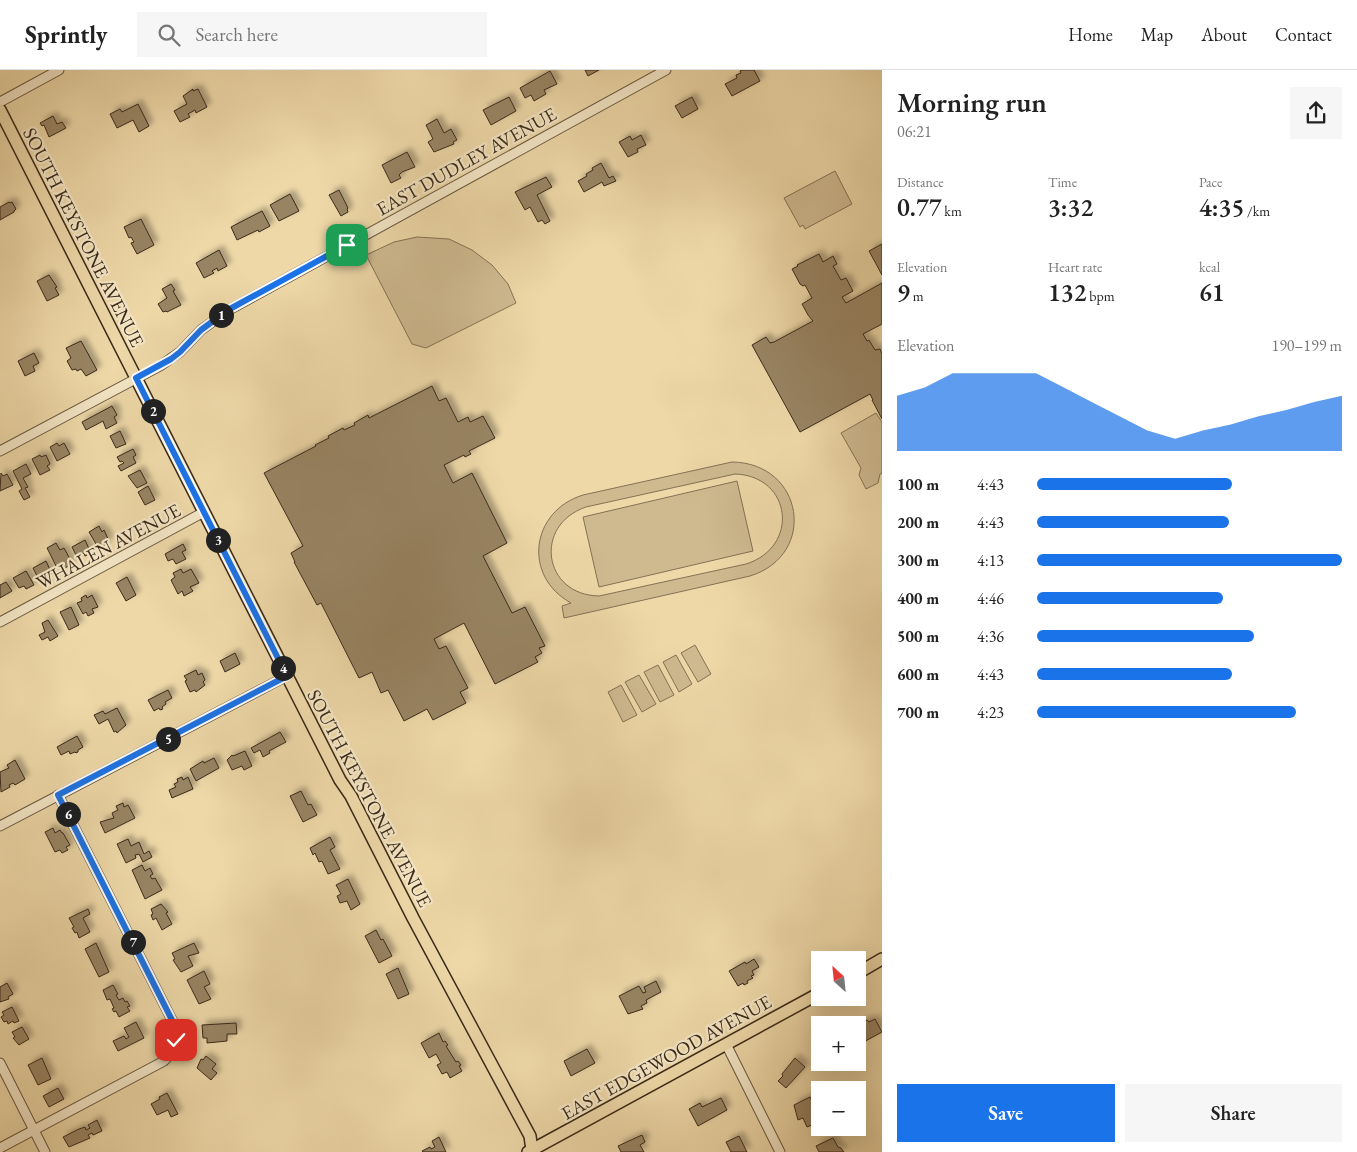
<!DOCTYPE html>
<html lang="en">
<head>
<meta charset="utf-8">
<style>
	body { margin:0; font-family:"EB Garamond",serif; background:#f6f6f6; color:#222; height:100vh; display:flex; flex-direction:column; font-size:19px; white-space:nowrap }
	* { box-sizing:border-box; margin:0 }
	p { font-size:16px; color:#767676 }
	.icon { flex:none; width:28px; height:28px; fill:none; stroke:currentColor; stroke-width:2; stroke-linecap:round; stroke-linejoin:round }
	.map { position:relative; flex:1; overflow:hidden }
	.panel { display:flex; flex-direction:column; background:#fff; width:475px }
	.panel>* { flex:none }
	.needle { width:32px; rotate:333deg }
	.fabs { position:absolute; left:811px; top:881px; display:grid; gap:10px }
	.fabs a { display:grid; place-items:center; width:55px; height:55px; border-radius:0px; background:#fff; box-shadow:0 5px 20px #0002; font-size:25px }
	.pin { position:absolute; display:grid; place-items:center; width:42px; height:42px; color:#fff; margin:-21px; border-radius:10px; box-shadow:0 2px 8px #0006 }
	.km { position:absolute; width:25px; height:25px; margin:-12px; border-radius:50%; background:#222; color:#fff; font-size:14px; line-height:25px; text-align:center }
	.round { display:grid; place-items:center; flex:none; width:52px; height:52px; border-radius:0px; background:#f6f6f6 }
	.headline { display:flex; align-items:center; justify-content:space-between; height:85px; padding:0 15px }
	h1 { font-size:28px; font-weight:600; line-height:38px }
	.stats { display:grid; grid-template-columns:repeat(3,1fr); gap:8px; height:85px; padding:5px 15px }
	.stats div { display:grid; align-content:center }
	.stats b { font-size:25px; font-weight:600 }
	.stats small { font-size:14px; font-weight:400 }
	.stats p { font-size:14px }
	.chart { height:140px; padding:10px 15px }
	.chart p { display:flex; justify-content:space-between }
	.chart svg { width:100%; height:90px; margin-top:5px; fill:#1a73e8; opacity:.7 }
	.action { display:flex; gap:10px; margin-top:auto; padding:10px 15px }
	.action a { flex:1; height:58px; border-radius:0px; background:#1a73e8; color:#fff; font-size:20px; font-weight:600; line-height:58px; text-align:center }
	.action a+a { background:#f6f6f6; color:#222 }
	ul { padding:0 15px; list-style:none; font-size:16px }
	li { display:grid; grid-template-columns:80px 60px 1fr; align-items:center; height:38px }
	li i { height:12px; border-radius:6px; background:#1a73e8 }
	header { display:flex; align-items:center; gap:30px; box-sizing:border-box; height:70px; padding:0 25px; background:#fff; border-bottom:1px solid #e0e0e0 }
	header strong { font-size:24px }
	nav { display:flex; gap:28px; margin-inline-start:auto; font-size:18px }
	.search { width:350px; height:45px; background:#f6f6f6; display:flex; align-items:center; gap:12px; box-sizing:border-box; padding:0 18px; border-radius:0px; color:#767676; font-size:19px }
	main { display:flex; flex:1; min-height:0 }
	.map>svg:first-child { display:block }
	.green { fill:#cfba90; stroke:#847254; fill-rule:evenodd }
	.building { fill:#988463; stroke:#3a2a19; filter:url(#shadow) }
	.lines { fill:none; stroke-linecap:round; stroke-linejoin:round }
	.minor-casing { stroke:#67563d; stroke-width:11 }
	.major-casing { stroke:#3a2a19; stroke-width:14 }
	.minor { stroke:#f4e6c6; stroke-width:9 }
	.major { stroke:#eed8a8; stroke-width:11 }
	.route-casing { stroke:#fff; stroke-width:10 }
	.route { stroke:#1a73e8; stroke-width:6 }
	.labels { text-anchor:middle; stroke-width:4.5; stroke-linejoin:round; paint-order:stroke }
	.street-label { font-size:19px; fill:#3a2a19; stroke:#f4e6c6 }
</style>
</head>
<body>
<header>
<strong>Sprintly</strong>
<div class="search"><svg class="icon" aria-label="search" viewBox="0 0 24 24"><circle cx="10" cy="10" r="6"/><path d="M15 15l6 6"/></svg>Search here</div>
<nav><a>Home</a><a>Map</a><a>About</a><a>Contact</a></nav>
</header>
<main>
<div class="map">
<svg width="882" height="1082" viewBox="0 0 882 1082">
	<defs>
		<filter id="shadow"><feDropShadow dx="4.5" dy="-4.5" stdDeviation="2.5" flood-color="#0004"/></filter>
	</defs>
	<rect width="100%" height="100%" fill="#eed8a8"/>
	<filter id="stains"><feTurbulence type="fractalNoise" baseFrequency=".004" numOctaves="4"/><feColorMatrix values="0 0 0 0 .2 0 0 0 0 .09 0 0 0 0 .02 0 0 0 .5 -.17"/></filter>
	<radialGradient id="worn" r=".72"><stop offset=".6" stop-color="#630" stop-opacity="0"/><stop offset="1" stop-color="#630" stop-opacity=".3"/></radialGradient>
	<!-- green -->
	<g class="green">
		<polygon points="835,101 852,134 805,159 803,155 800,157 784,128"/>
		<polygon points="417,167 449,169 472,180 492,195 508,214 516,233 426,278 412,274 366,185 394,172"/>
		<polygon points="876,343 882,352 882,403 880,404 878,413 866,419 859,405 861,398 841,363"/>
		<path d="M732,392C804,393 818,485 750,506L564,548L562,536L571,533C522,506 531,441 583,425ZM735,404C792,406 800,477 746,494L599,526C543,525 533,455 586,437Z"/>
		<polygon points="737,411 753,481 599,517 583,447"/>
		<polygon points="695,575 711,604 698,612 681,583"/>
		<polygon points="676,585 692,614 679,622 663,592"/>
		<polygon points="658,595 674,625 660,632 644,602"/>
		<polygon points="639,605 656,634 642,642 625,612"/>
		<polygon points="621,615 637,645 623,652 608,622"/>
	</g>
	<!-- building -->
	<g class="building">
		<polygon points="585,0 599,0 588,6"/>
		<polygon points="742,0 754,0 760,11 732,26 725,14 737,8 736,5 741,3 740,1"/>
		<polygon points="550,1 557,14 544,20 546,24 534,31 531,25 525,28 520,18"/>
		<polygon points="193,19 193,21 198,19 207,37 196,43 195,40 188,44 190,47 180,52 174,41 187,34 183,26"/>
		<polygon points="509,27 516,41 491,55 483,40"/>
		<polygon points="692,27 698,39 682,48 675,36"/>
		<polygon points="138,34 149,56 139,62 133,50 117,58 110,44 120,39 122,42"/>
		<polygon points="53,46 57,54 62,52 66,58 49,67 44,55 42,56 40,53"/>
		<polygon points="437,49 444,63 451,59 457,70 453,72 454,74 434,82 428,72 433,69 426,55"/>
		<polygon points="641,65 646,75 637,79 638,82 628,87 619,72 630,66 632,70"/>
		<polygon points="407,82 415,97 402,102 399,105 401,108 391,113 382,95"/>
		<polygon points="601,93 609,108 613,106 616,111 604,116 602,112 584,122 578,111 587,106 586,104 593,100 592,98"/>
		<polygon points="546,107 552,117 537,125 550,151 545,154 542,150 538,152 530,137 525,140 515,122"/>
		<polygon points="339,120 348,138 347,139 348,142 341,146 329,125"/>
		<polygon points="290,124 299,141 279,151 270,135"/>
		<polygon points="9,132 10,133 12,132 16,139 14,141 14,142 0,150 0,137"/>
		<polygon points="262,141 270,156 259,162 258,160 237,170 231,157"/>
		<polygon points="141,149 154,175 137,184 131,173 134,172 131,167 129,168 124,157"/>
		<polygon points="882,174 882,205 869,181"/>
		<polygon points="219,180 227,196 218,201 217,198 212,201 214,203 204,208 196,193"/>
		<polygon points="819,184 823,192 833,186 837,194 833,196 841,210 846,208 853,221 842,227 846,233 882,213 882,254 863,264 867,271 869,270 875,280 880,279 882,284 882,349 872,330 873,330 870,324 800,362 752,275 766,267 770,273 774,272 813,251 808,245 802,234 812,228 805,215 803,216 800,214 792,199 798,196 797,195"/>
		<polygon points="49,205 57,217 55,218 59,225 47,231 37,211"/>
		<polygon points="171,214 175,220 173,221 181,235 167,242 166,241 163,242 158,234 167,228 162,219"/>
		<polygon points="81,271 97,300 86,306 81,299 77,301 76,299 72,300 67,291 71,288 66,278"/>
		<polygon points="34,283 39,293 33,296 35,301 25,306 18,291"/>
		<polygon points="432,316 439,331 446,328 458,352 468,347 470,352 483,346 495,368 469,381 471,384 465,387 464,385 444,395 453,413 472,403 507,473 483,486 512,543 525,537 545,576 539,578 542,583 535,587 538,592 495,614 464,553 434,569 439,579 446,576 468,618 460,622 466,633 433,650 427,639 404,651 388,620 381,623 372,602 359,608 321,533 317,535 294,492 295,492 291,483 303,476 264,403 316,376 315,375 329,368 328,366 343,358 344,360 355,355 354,353 368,345 369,348"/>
		<polygon points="112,336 117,345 114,347 117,353 106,359 103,351 86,360 82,352"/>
		<polygon points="120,361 126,374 116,378 110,366"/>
		<polygon points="57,373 59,376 64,373 70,384 57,391 50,377"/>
		<polygon points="133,379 136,385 133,387 136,393 121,401 118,396 124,393 122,391 120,392 117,387"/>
		<polygon points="40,385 41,387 46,385 50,394 47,396 50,400 40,405 32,389"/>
		<polygon points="26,394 31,404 23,408 28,417 25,418 30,427 24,430 19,421 22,419 13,401"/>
		<polygon points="140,400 147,413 137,418 128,406"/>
		<polygon points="1,403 3,406 7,404 13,415 0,421"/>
		<polygon points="148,416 155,430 145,435 138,422"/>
		<polygon points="99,456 102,462 104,460 109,471 104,473 105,476 99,479 89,462"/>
		<polygon points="85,470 91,483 85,486 84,483 77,487 72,477"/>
		<polygon points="56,473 60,480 64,478 71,491 72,494 65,498 63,495 57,498 47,478"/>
		<polygon points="183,474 186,480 182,482 186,489 176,494 173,489 168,491 165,484"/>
		<polygon points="46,491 52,504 46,507 45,504 38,508 33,498"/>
		<polygon points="181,499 183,503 191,499 199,513 190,517 193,521 184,526 182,521 178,524 171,510 175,507 173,503"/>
		<polygon points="26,501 34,515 26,519 24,516 19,518 13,508"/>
		<polygon points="127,507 136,525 126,531 116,513"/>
		<polygon points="6,512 12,521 0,528 0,515"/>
		<polygon points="86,525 87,528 92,525 98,537 92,539 94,543 88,546 86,542 83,544 77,533 82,531 81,528"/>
		<polygon points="71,537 79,555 69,560 60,542"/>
		<polygon points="48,550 58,566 50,571 48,567 42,570 39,565 45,562 42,553"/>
		<polygon points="235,583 240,594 225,602 220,591"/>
		<polygon points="196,600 198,605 202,603 205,610 203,612 205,615 196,622 195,620 190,622 185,611 187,610 184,606"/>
		<polygon points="168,620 172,628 165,632 166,634 162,637 163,639 160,640 159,638 154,641 148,630"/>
		<polygon points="117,638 126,655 117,663 116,661 114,662 108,649 99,654 94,645 103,641 105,644"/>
		<polygon points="280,662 286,672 269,681 270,683 263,687 260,680 254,683 251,678"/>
		<polygon points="77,666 83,677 78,680 78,682 76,683 75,682 70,684 69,681 61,685 57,677"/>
		<polygon points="245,681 252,696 244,700 242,696 232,700 227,690 232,685 233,686"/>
		<polygon points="214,688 219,698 196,711 190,699 203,691 204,693"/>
		<polygon points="15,690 25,709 15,715 13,713 9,715 10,717 1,722 0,702 9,698 7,695"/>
		<polygon points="182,707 183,710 188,707 193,719 172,728 169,720 176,717 174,714 178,712 177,709"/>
		<polygon points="301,721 308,735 311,734 317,745 303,752 290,726"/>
		<polygon points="123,733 124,737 128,735 135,748 105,763 100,752 114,748 112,743 118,740 116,736"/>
		<polygon points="53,758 55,763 60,760 62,763 63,763 70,775 66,777 68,780 62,783 60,780 55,782 45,762"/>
		<polygon points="330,767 335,777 330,780 340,799 328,804 322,791 319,792 315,783 313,785 310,778"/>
		<polygon points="128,769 131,776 139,772 144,784 149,781 152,787 143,792 139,784 135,785 136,788 126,793 117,774"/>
		<polygon points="142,795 145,801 150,798 153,804 150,806 152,809 155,808 162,820 145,829 132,800"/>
		<polygon points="348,809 360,834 351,840 347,831 340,833 337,826 341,824 336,815"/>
		<polygon points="161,834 168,842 166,843 172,854 162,860 156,848 153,850 151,845 153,844 151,839"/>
		<polygon points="88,839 90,844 83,848 90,862 79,868 77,862 75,863 72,858 74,857 69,848"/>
		<polygon points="376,860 381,870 383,869 392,886 379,893 365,866"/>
		<polygon points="96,873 109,902 99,907 85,879"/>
		<polygon points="194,873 199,883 188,886 193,896 181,902 173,890 175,889 172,883"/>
		<polygon points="754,889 759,897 752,901 754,905 751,906 753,908 747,911 748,913 744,915 743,913 738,916 729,901 745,892 746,894"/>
		<polygon points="398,898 409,924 398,929 386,904"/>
		<polygon points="204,901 210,914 204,917 211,929 199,934 187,910"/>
		<polygon points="656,911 661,922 646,930 647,933 641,936 643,939 628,944 619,926 639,916 643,923 646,922 644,917"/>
		<polygon points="7,913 13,924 8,927 9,929 0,932 0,917"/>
		<polygon points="113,915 118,924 116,925 119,930 123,928 125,932 127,931 130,936 127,937 130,941 119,947 116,941 114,942 112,939 114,938 110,929 107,930 103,920"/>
		<polygon points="12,937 19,951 14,953 13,951 8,954 7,951 4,952 1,947 4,945 2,942"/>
		<polygon points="875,949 882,962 858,975 859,955 867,950 869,952"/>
		<polygon points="136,952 144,968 118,981 113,971 124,966 126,969 129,967 124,958"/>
		<polygon points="236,953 237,964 227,964 227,971 207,973 207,968 203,968 202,955"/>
		<polygon points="22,957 29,969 19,975 13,968 15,967 12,962"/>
		<polygon points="439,963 443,972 445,971 448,975 446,976 456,992 458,991 461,995 459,996 462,1001 450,1008 447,1002 442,1004 437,995 441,993 436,984 429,988 421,973"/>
		<polygon points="587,979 595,993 571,1006 564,991"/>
		<polygon points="206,986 216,994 212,999 217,1003 211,1010 197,998 201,989 203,990"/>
		<polygon points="42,988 51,1009 38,1015 28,995"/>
		<polygon points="795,988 805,997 786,1018 778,1011 783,1006 782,1004"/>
		<polygon points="58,1018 64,1029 49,1037 43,1026"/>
		<polygon points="167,1023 178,1044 171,1047 168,1040 157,1045 151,1034 160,1029 159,1027"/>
		<polygon points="810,1027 813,1033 818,1031 820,1038 818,1039 820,1046 816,1048 819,1052 807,1057 803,1048 798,1050 794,1035"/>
		<polygon points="721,1028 727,1040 698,1056 689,1039 700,1033 702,1037"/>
		<polygon points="97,1050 102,1061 93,1065 92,1063 88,1065 90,1068 69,1077 63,1067 79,1059 85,1057 86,1060 90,1058 88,1055"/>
		<polygon points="642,1065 645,1072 640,1075 644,1082 621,1082 618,1076"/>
		<polygon points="739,1066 747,1082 731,1082 726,1072"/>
		<polygon points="439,1067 446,1082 423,1082 422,1081 430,1077 431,1079 435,1077 432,1071"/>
		<polygon points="833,1068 838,1077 841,1078 844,1082 819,1082 816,1076"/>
	</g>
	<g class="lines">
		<defs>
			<g id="minor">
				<polyline points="0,32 59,0"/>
				<polyline points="0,381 160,296 180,282 201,260 229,240 666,0"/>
				<polyline points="0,552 204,442"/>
				<polyline points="0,756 287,606"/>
				<polyline points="726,974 780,1082"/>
				<polyline points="0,993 45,1082"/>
				<path d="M0,1078L164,991C176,980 179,967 173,952L58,725"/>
			</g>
			<g id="major">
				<polyline points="0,40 340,710 351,726 413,848 530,1066 532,1080"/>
				<polyline points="858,903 882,889"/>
				<polyline points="528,1082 820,923"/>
			</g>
		</defs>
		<!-- minor casing -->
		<use href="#minor" class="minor-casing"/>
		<!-- major casing -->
		<use href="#major" class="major-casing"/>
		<!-- minor -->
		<use href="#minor" class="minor"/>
		<!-- major -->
		<use href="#major" class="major"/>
	</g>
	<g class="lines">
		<defs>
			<polyline id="route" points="176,970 176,960 173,952 58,725 287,606 136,308 171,289 180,282 201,260 228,240 347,175"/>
		</defs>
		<!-- route casing -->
		<use href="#route" class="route-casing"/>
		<!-- route -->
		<use href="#route" class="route"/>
	</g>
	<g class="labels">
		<!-- street labels -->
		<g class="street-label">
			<text transform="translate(466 91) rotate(-29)" y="7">EAST DUDLEY AVENUE</text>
			<text transform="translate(84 167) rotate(63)" y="7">SOUTH KEYSTONE AVENUE</text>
			<text transform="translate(108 476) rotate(-28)" y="7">WHALEN AVENUE</text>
			<text transform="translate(370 728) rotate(62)" y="7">SOUTH KEYSTONE AVENUE</text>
			<text transform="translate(666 987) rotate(-29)" y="7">EAST EDGEWOOD AVENUE</text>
		</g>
	</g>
	<rect width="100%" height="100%" filter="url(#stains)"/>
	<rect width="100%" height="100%" fill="url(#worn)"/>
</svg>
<div class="fabs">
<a><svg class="needle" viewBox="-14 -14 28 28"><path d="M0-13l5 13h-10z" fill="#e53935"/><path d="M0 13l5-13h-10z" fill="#767676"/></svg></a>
<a>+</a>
<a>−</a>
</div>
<div class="pin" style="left:347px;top:175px;background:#1e9e55"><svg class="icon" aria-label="arrive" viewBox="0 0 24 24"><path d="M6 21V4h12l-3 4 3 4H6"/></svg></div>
<div class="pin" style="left:176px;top:970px;background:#d93025"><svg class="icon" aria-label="check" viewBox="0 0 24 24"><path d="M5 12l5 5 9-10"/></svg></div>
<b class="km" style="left:221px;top:245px">1</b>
<b class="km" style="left:153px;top:341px">2</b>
<b class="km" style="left:218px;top:470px">3</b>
<b class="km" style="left:283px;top:598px">4</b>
<b class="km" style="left:168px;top:669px">5</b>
<b class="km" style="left:68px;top:744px">6</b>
<b class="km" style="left:133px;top:872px">7</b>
</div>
<section class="panel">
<div class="headline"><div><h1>Morning run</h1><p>06:21</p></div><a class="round"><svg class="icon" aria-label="share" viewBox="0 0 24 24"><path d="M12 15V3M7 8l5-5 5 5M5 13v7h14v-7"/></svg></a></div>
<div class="stats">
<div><p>Distance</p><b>0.77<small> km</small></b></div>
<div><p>Time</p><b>3:32</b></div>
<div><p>Pace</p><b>4:35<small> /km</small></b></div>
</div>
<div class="stats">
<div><p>Elevation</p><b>9<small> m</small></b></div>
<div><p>Heart rate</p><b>132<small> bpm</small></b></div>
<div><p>kcal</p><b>61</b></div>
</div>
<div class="chart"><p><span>Elevation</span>190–199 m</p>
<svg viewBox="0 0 160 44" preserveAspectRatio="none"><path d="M0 44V17L10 13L20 6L30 6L40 6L50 6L60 13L70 20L80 27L90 34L100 38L110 34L120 31L130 27L140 24L150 20L160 17V44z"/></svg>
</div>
<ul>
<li><b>100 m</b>4:43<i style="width:64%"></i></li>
<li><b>200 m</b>4:43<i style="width:63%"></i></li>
<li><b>300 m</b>4:13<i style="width:100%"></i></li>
<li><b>400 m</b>4:46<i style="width:61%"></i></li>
<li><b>500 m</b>4:36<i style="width:71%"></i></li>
<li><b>600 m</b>4:43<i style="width:64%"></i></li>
<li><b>700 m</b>4:23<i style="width:85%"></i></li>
</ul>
<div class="action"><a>Save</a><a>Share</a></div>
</section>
</main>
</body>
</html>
